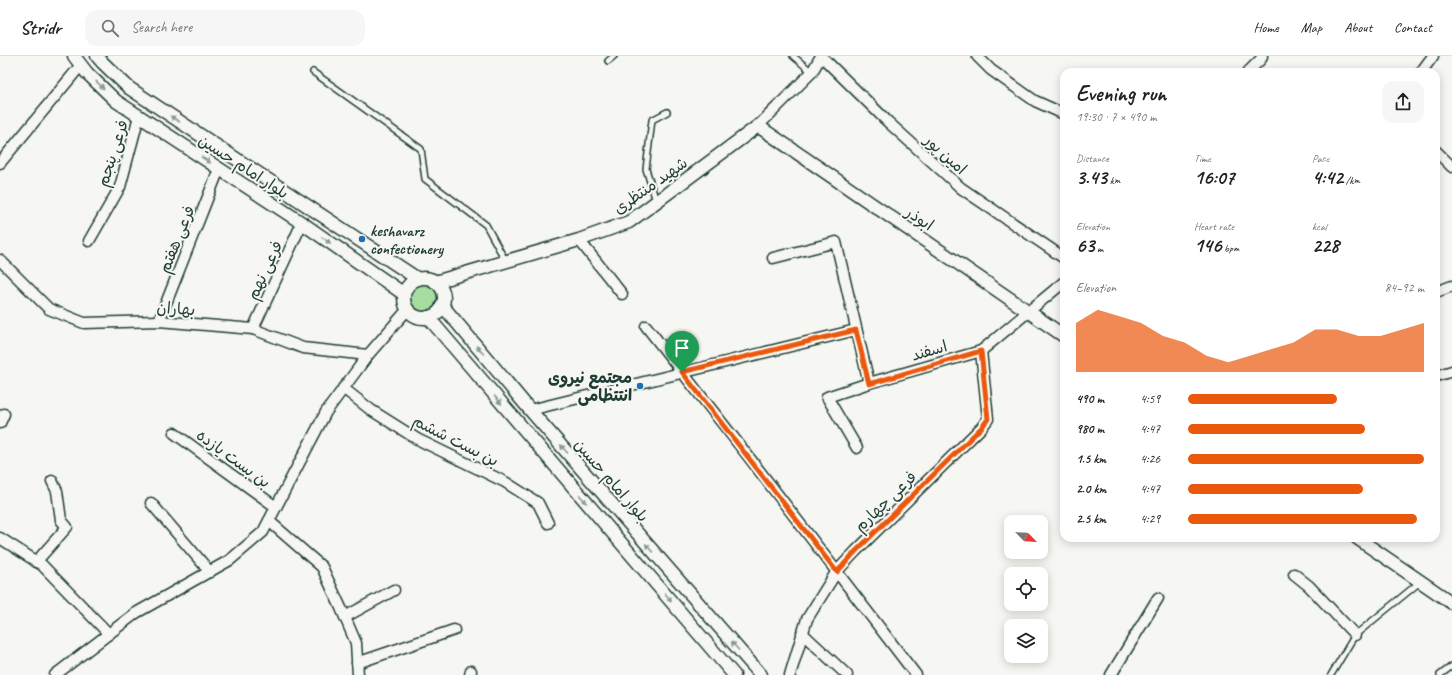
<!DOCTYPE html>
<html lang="en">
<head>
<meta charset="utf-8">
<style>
	body { margin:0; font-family:Caveat,"Playpen Sans Arabic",sans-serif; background:#f6f6f6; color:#222; height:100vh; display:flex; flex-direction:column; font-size:15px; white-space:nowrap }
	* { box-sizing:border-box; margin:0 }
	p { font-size:13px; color:#767676 }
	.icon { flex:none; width:22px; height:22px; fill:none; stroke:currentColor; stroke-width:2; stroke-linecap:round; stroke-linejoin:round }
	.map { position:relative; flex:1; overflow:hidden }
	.sheet { position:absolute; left:1060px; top:12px; width:380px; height:474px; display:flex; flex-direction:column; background:#fff; border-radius:12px; box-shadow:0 2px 10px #0003 }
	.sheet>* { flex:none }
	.needle { width:26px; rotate:114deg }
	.buttons { position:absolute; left:1004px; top:459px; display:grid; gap:8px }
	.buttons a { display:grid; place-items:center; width:44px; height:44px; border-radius:8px; background:#fff; box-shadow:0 2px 10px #0003; font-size:20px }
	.pin { position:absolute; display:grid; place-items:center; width:34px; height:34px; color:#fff; margin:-41px -17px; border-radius:50% 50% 50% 0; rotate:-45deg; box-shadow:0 0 4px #0007 }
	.pin .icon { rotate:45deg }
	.round { display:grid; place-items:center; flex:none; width:42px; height:42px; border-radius:12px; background:#f6f6f6 }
	.head { display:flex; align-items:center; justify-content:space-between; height:68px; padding:0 16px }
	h1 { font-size:22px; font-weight:600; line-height:30px }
	.metrics { display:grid; grid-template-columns:repeat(3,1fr); gap:6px; height:68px; padding:4px 16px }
	.metrics div { display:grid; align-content:center }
	.metrics b { font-size:20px; font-weight:600 }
	.metrics small { font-size:11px; font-weight:400 }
	.metrics p { font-size:11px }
	.chart { height:112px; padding:8px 16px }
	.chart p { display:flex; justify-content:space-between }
	.chart svg { width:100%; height:72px; margin-top:4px; fill:#ea580c; opacity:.7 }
	ul { padding:0 16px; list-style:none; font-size:13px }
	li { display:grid; grid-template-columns:64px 48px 1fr; align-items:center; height:30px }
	li i { height:10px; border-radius:5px; background:#ea580c }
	header { display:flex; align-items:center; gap:24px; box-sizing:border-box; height:56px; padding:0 20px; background:#fff; border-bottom:1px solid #e0e0e0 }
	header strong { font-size:19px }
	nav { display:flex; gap:22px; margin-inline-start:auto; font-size:14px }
	.search { width:280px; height:36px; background:#f6f6f6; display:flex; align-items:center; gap:10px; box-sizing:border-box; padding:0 14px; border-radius:12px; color:#767676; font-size:15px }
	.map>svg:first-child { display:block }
	.green { fill:#a6dda1; stroke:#628d6a }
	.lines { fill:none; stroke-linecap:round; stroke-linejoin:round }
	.service-casing { stroke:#1f3d34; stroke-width:8 }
	.minor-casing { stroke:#1f3d34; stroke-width:13 }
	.tertiary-casing { stroke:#1f3d34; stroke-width:15 }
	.service { stroke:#f6f6f2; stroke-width:5 }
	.minor { stroke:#f6f6f2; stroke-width:10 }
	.tertiary { stroke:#f6f6f2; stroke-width:12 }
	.oneway { fill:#8a9a93 }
	.route-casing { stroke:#fff; stroke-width:8 }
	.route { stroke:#ea580c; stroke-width:5 }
	.poi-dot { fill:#1f6fb2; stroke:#f6f6f2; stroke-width:1.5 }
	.labels { text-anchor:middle; stroke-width:4; stroke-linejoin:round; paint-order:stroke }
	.street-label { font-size:16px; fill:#1f3d34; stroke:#f6f6f2 }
	.poi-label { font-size:16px; font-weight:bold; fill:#1f3d34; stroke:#f6f6f2; text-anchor:start }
</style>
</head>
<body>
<header>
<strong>Stridr</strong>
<div class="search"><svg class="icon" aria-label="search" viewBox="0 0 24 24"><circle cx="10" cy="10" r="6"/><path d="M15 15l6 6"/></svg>Search here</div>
<nav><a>Home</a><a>Map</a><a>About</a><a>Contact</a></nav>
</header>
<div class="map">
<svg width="1452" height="619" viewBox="0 0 1452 619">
	<rect width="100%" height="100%" fill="#f6f6f2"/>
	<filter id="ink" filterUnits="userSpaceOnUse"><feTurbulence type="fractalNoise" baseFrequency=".025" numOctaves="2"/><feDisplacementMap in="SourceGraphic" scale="8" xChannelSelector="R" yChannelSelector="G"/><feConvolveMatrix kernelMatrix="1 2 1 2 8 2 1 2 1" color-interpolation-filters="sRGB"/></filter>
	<g filter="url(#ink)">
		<!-- green -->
		<circle class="green" cx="424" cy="242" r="16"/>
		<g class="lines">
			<defs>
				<g id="service">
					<polyline points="793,0 812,16"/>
					<polyline points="608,5 614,0"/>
					<polyline points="313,16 421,93 425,123 486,169 505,204"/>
					<polyline points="656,145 646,113 652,64 667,56"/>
					<polyline points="1331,619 1355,579 1420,526"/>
					<polyline points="1440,619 1452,610"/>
				</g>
				<g id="minor">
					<polyline points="977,0 991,14 1035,45 1064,58"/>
					<polyline points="1248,16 1261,3 1262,0"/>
					<polyline points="1421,16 1433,0"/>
					<polyline points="758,70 812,16 821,0 888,66 961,132 1064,202"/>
					<polyline points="1436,95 1452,111"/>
					<polyline points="0,107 81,9"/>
					<polyline points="579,184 622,238"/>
					<polyline points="89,185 120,131 139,60"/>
					<polyline points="773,202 836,186 869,327"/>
					<polyline points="0,204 49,253 84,267 159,265 253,273 303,292 368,299"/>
					<polyline points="1436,236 1452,230"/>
					<polyline points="159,265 219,113"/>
					<polyline points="646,270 748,400 916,619"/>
					<polyline points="253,273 302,167"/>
					<polyline points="1436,320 1452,315"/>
					<polyline points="343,332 371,354 417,383 505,426 538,447 548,467"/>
					<polyline points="530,354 856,274"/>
					<polyline points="0,367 4,358"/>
					<polyline points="174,377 276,451"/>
					<polyline points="857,392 827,341 869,327 981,295 1064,226"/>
					<polyline points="151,447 210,516"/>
					<polyline points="269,465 322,511 341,552 356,587 358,619"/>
					<polyline points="0,482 42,509 109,578"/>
					<polyline points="36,506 67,471 61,464 57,435 52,425"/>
					<polyline points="1294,518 1309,530 1355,579"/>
					<polyline points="345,561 394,534"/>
					<polyline points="802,577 847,619"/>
					<polyline points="357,607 454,574"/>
					<polyline points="55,619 136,557 230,504 263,476 326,356 368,299 408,253"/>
					<polyline points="470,619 471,615"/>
					<polyline points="790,619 807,563 837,515 856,495 982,371 988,363 981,295"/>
					<polyline points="1111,619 1158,542"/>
				</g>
				<g id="tertiary">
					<polyline points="74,0 87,17 116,45 302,167 404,238"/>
					<polyline points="97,0 103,7 129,32 418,223"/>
					<circle cx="424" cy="242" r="20"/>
					<polyline points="435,226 579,184 629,166 758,70 1064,280"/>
					<polyline points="442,249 530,354 761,619"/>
					<polyline points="428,261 734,619"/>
					<polyline points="1357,482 1452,547"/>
				</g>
			</defs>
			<!-- service casing -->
			<use href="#service" class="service-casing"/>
			<!-- minor casing -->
			<use href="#minor" class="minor-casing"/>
			<!-- tertiary casing -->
			<use href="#tertiary" class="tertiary-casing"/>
			<!-- service -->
			<use href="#service" class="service"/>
			<!-- minor -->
			<use href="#minor" class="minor"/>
			<!-- tertiary -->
			<use href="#tertiary" class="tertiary"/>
		</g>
		<!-- one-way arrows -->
		<defs><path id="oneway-solid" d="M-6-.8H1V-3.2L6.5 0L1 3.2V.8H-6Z"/></defs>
		<g class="oneway">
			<use href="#oneway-solid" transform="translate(100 29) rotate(44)"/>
			<use href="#oneway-solid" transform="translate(175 63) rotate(-147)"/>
			<use href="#oneway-solid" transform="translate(206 104) rotate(33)"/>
			<use href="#oneway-solid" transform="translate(326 184) rotate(34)"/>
			<use href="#oneway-solid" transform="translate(480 294) rotate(-130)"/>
			<use href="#oneway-solid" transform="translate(498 344) rotate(50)"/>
			<use href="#oneway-solid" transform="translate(564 393) rotate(-131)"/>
			<use href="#oneway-solid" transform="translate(583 443) rotate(49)"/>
			<use href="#oneway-solid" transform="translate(649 492) rotate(-131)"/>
			<use href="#oneway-solid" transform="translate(668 541) rotate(49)"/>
			<use href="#oneway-solid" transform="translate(735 590) rotate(-132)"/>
		</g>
	</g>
	<g class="lines" filter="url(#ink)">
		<defs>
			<polygon id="route" points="856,274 869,328 981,295 988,363 982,371 856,495 837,516 682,316"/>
		</defs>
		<!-- route casing -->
		<use href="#route" class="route-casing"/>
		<!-- route -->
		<use href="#route" class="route"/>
	</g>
	<!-- markers -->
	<g class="poi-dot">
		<circle cx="362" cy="183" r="4"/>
		<circle cx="640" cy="330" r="4"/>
	</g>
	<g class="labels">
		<!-- street labels -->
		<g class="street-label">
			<text transform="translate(112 97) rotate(-72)" y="6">فرعی پنجم</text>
			<text transform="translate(946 98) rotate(42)" y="6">امین پور</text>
			<text transform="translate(244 110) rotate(33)" y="6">بلوار امام حسین</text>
			<text transform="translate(650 129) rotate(-35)" y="6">شهید منتظری</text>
			<text transform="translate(920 162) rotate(34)" y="6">ابوذر</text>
			<text transform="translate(176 183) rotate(-68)" y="6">فرعی هفتم</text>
			<text transform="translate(264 214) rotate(-65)" y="6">فرعی نهم</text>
			<text transform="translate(176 252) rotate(4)" y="6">بهاران</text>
			<text transform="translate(929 294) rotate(-16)" y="6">اسفند</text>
			<text transform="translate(456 384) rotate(27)" y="6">بن بست ششم</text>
			<text transform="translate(234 402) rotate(36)" y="6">بن بست یازده</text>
			<text transform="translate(612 424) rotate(49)" y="6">بلوار امام حسین</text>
			<text transform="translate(885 445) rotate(-44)" y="6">فرعی چهارم</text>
		</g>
		<!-- poi labels -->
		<g class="poi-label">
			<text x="370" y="180">keshavarz<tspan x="370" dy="18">confectionery</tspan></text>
			<text x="632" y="327" text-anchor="end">مجتمع نیروی<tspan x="632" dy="18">انتتظامی</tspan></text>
		</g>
	</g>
</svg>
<div class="buttons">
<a><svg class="needle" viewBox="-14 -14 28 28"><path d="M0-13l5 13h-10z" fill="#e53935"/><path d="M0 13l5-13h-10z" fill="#767676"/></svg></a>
<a><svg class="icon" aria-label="locate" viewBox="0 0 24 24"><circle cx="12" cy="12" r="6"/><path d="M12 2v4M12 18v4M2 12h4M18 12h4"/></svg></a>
<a><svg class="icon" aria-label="layers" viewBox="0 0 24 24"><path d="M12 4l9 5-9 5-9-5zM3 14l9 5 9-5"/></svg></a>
</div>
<div class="pin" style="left:682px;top:316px;background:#1e9e55"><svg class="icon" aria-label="arrive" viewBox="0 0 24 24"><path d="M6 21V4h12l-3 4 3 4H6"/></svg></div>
<section class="sheet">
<div class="head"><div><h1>Evening run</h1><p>19:30 · 7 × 490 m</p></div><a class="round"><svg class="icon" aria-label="share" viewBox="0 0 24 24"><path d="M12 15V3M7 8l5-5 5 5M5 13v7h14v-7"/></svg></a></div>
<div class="metrics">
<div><p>Distance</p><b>3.43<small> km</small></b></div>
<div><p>Time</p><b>16:07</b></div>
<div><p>Pace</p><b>4:42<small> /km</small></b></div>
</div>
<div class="metrics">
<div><p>Elevation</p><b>63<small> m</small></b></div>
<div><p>Heart rate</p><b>146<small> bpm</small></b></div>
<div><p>kcal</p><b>228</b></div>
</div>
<div class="chart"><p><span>Elevation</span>84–92 m</p>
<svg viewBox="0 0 160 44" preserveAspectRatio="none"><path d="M0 44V14L10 6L20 10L30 14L40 22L50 26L60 34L70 38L80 34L90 30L100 26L110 18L120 18L130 22L140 22L150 18L160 14V44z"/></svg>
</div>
<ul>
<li><b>490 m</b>4:59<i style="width:63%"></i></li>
<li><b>980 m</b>4:47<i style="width:75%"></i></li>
<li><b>1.5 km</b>4:26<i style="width:100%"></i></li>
<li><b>2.0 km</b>4:47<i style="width:74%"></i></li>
<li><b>2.5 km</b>4:29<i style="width:97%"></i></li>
</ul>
</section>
</div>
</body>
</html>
